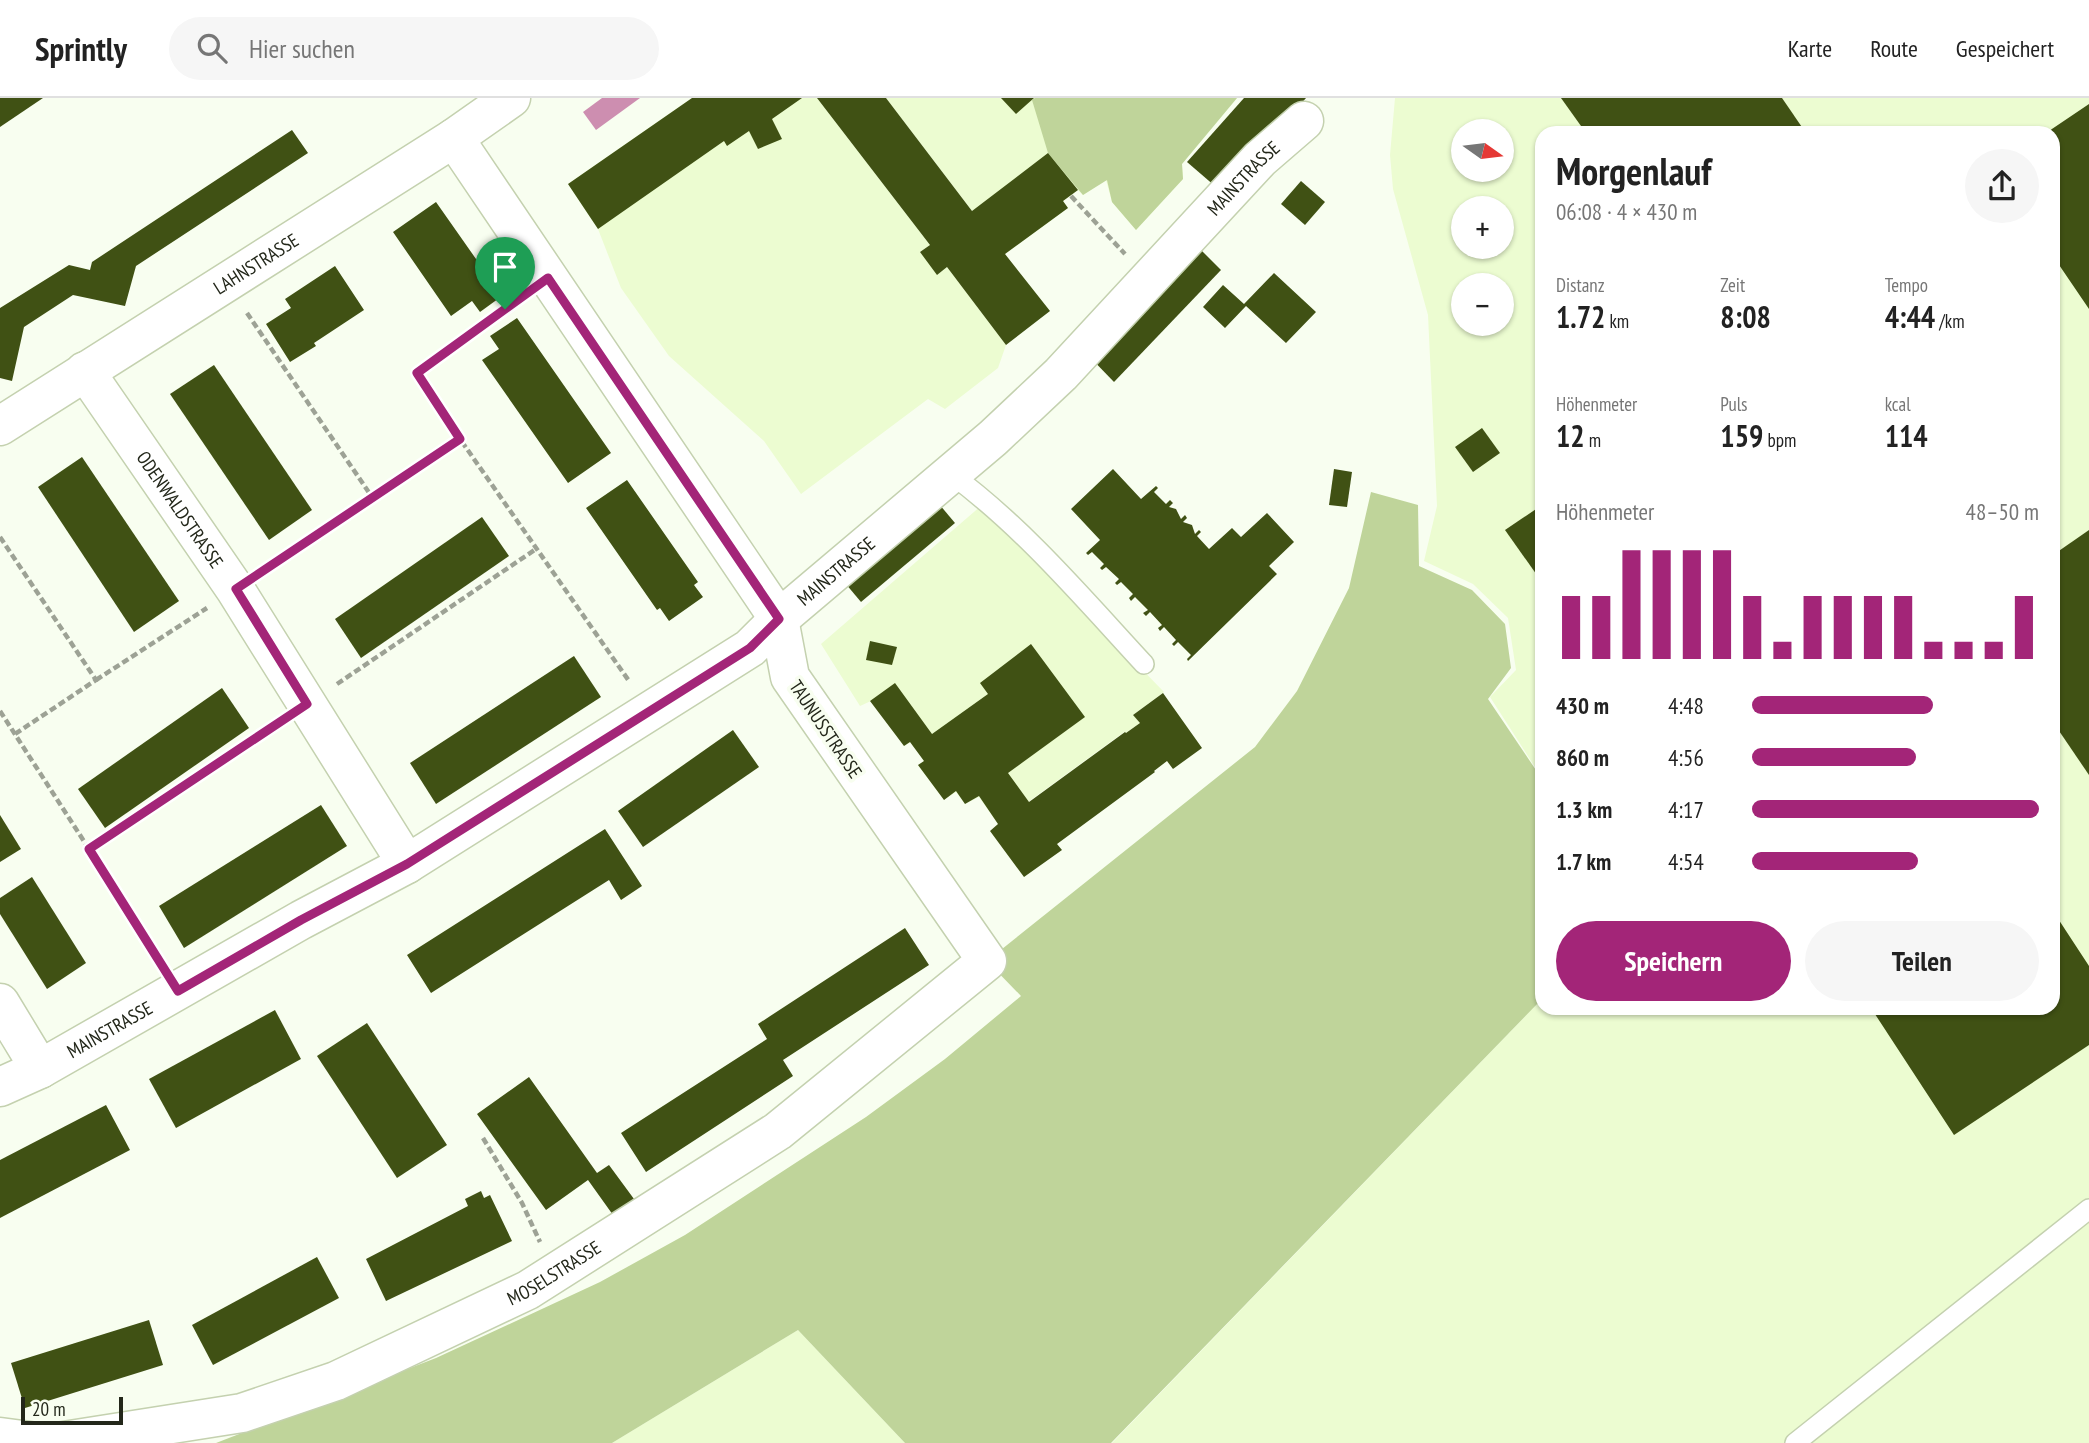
<!DOCTYPE html>
<html lang="de">
<head>
<meta charset="utf-8">
<style>
	body { margin:0; font-family:"PT Sans Narrow",sans-serif; background:#f6f6f6; color:#222; height:100vh; display:flex; flex-direction:column; font-size:26px; white-space:nowrap }
	* { box-sizing:border-box; margin:0 }
	p { font-size:23px; color:#767676 }
	.icon { flex:none; width:38px; height:38px; fill:none; stroke:currentColor; stroke-width:2; stroke-linecap:round; stroke-linejoin:round }
	.map { position:relative; flex:1; overflow:hidden }
	.sheet { position:absolute; left:1535px; top:28px; width:525px; height:889px; display:flex; flex-direction:column; background:#fff; border-radius:21px; box-shadow:0 2px 5px #0004 }
	.sheet>* { flex:none }
	.needle { width:46px; rotate:104deg }
	.tools { position:absolute; left:1451px; top:21px; display:grid; gap:14px }
	.tools a { display:grid; place-items:center; width:63px; height:63px; border-radius:50%; background:#fff; box-shadow:0 2px 5px #0004; font-size:35px }
	.scale { position:absolute; left:21px; bottom:18px; width:102px; box-sizing:border-box; padding-left:7px; border:4px solid #23271a; border-top:0; font-size:19px; line-height:24px; white-space:nowrap; color:#23271a; -webkit-text-stroke:5px #f8fef0; paint-order:stroke }
	.pin { position:absolute; display:grid; place-items:center; width:60px; height:60px; color:#fff; margin:-72px -30px; border-radius:50% 50% 50% 0; rotate:-45deg; box-shadow:0 0 7px #0007 }
	.pin .icon { rotate:45deg }
	.round { display:grid; place-items:center; flex:none; width:74px; height:74px; border-radius:37px; background:#f6f6f6 }
	.headline { display:flex; align-items:center; justify-content:space-between; height:119px; padding:0 21px }
	h1 { font-size:38px; font-weight:600; line-height:52px }
	.figures { display:grid; grid-template-columns:repeat(3,1fr); gap:10px; height:119px; padding:7px 21px }
	.figures div { display:grid; align-content:center }
	.figures b { font-size:30px; font-weight:600 }
	.figures small { font-size:19px; font-weight:400 }
	.figures p { font-size:19px }
	.chart { height:196px; padding:14px 21px }
	.chart p { display:flex; justify-content:space-between }
	.chart svg { width:100%; height:126px; margin-top:7px; stroke:#a32578; stroke-width:6 }
	.action { display:flex; gap:14px; margin-top:auto; padding:14px 21px }
	.action a { flex:1; height:80px; border-radius:42px; background:#a32578; color:#fff; font-size:28px; font-weight:600; line-height:80px; text-align:center }
	.action a+a { background:#f6f6f6; color:#222 }
	ul { padding:0 21px; list-style:none; font-size:23px }
	li { display:grid; grid-template-columns:112px 84px 1fr; align-items:center; height:52px }
	li i { height:18px; border-radius:9px; background:#a32578 }
	header { display:flex; align-items:center; gap:42px; box-sizing:border-box; height:98px; padding:0 35px; background:#fff; border-bottom:2px solid #e0e0e0 }
	header strong { font-size:33px }
	nav { display:flex; gap:38px; margin-inline-start:auto; font-size:24px }
	.search { width:490px; height:63px; background:#f6f6f6; display:flex; align-items:center; gap:18px; box-sizing:border-box; padding:0 24px; border-radius:38px; color:#767676; font-size:26px }
	.map>svg:first-child { display:block }
	.built { fill:#ecfcd1; fill-rule:evenodd }
	.green { fill:#bfd49a }
	.water { fill:#cd8eb0 }
	.building { fill:#405114 }
	.lines { fill:none; stroke-linecap:round; stroke-linejoin:round }
	.lane-casing { stroke:#c4d1af; stroke-width:22 }
	.street-casing { stroke:#c4d1af; stroke-width:41 }
	.path { stroke:#9da295; stroke-width:4.5; stroke-dasharray:7 3.5; stroke-linecap:butt }
	.lane { stroke:#fff; stroke-width:19 }
	.street { stroke:#fff; stroke-width:38 }
	.route-casing { stroke:#fff; stroke-width:14 }
	.route { stroke:#a32578; stroke-width:9 }
	.labels { text-anchor:middle; stroke-width:7; stroke-linejoin:round; paint-order:stroke }
	.street-label { font-size:19px; fill:#23271a; stroke:#f8fef0 }
</style>
</head>
<body>
<header>
<strong>Sprintly</strong>
<div class="search"><svg class="icon" aria-label="search" viewBox="0 0 24 24"><circle cx="10" cy="10" r="6"/><path d="M15 15l6 6"/></svg>Hier suchen</div>
<nav><a>Karte</a><a>Route</a><a>Gespeichert</a></nav>
</header>
<div class="map">
<svg width="2089" height="1345" viewBox="0 0 2089 1345">
	<rect width="100%" height="100%" fill="#f8fef0"/>
	<!-- built -->
	<g class="built">
		<polygon points="692,0 817,0 930,147 920,154 938,176 947,169 1006,247 998,270 945,311 928,301 801,396 764,343 669,258 621,190 598,131 568,86"/>
		<polygon points="886,0 1237,0 1182,66 1183,81 1136,132 1112,104 1106,82 1083,97 1078,92 1063,103 1068,110 1005,156"/>
		<path d="M1395,0H2089V1345H1112L1542,901V910H2053V35H1542V680L1490,599L1516,572L1508,520L1473,486L1424,463L1437,408L1428,217L1393,91L1390,57ZM1463,33H1502V72H1463ZM1463,110H1502V149H1463ZM1463,187H1502V226H1463Z"/>
		<polygon points="982,407 1164,594 1133,617 1140,625 1126,635 1124,634 998,726 979,699 965,706 956,694 944,702 918,667 924,663 911,644 904,648 871,603 860,608 821,546"/>
		<polygon points="798,1232 905,1345 612,1345"/>
	</g>
	<!-- green -->
	<g class="green">
		<polygon points="1035,0 1237,0 1182,66 1183,81 1136,132 1112,104 1107,82 1083,97 1048,55 1032,2"/>
		<polygon points="1371,394 1418,407 1419,468 1472,492 1505,526 1511,570 1488,601 1542,681 1542,901 1111,1345 905,1345 798,1232 612,1345 216,1345 436,1260 600,1184 685,1137 866,1019 945,961 1021,898 987,863 1255,649 1297,593 1349,490"/>
	</g>
	<!-- water -->
	<polygon class="water" points="602,0 640,0 596,32 583,14"/>
	<!-- building -->
	<g class="building">
		<polygon points="0,0 43,0 0,29"/>
		<polygon points="692,0 802,0 772,21 782,41 758,51 749,33 727,48 724,43 598,131 568,86"/>
		<polygon points="817,0 886,0 972,113 1048,55 1078,92 1063,103 1068,110 1005,156 1050,213 1006,247 947,169 937,177 920,154 930,147"/>
		<polygon points="1001,0 1034,0 1016,16"/>
		<polygon points="1244,0 1306,0 1223,95 1187,64"/>
		<polygon points="1561,0 1782,0 1806,35 1586,35"/>
		<polygon points="2089,6 2089,211 2053,158 2053,35 2046,35"/>
		<polygon points="292,32 308,55 136,168 125,208 73,197 24,229 12,283 0,280 0,210 69,167 90,172 92,164"/>
		<polygon points="1301,83 1325,104 1305,127 1281,106"/>
		<polygon points="436,104 502,198 480,214 472,203 451,218 393,134"/>
		<polygon points="1189,140 1221,172 1114,284 1084,253"/>
		<polygon points="335,168 364,212 314,245 316,248 290,264 266,226 291,210 285,201"/>
		<polygon points="1274,175 1316,214 1286,245 1246,208 1225,230 1203,209 1223,187 1244,206"/>
		<polygon points="517,220 611,355 568,385 482,262 499,251 490,238"/>
		<polygon points="214,267 312,412 269,442 170,296"/>
		<polygon points="1482,330 1500,355 1473,374 1455,349"/>
		<polygon points="82,359 179,503 134,534 38,389"/>
		<polygon points="1113,371 1141,401 1156,388 1158,390 1154,394 1166,406 1170,402 1173,405 1169,409 1176,411 1181,421 1185,417 1187,420 1183,424 1192,427 1195,436 1199,432 1201,434 1197,438 1209,451 1232,430 1241,439 1267,415 1294,444 1269,468 1277,476 1188,563 1187,561 1191,557 1178,544 1174,548 1172,546 1176,542 1164,529 1160,533 1158,530 1162,527 1150,514 1146,518 1143,515 1148,512 1135,499 1131,503 1129,500 1133,496 1121,484 1117,487 1115,485 1119,481 1106,469 1102,472 1100,470 1104,466 1092,454 1088,457 1086,455 1100,442 1071,411"/>
		<polygon points="1334,371 1352,374 1347,409 1329,407"/>
		<polygon points="627,382 698,484 694,487 703,499 669,523 660,510 657,512 586,410"/>
		<polygon points="934,400 955,425 861,504 840,479"/>
		<polygon points="1542,407 1542,478 1539,480 1505,432"/>
		<polygon points="482,419 509,458 361,560 335,521"/>
		<polygon points="2089,432 2089,677 2053,624 2053,457"/>
		<polygon points="870,543 897,549 892,567 866,562"/>
		<polygon points="1031,546 1085,619 1008,675 1029,704 1125,634 1126,635 1140,625 1133,617 1163,595 1202,650 1173,671 1167,663 1154,673 1155,674 1057,746 1062,752 1024,779 990,733 998,726 979,698 965,706 956,693 944,702 918,667 924,663 910,644 904,648 870,603 895,585 932,636 988,596 980,585"/>
		<polygon points="574,558 601,599 436,706 410,665"/>
		<polygon points="222,590 249,630 105,730 78,691"/>
		<polygon points="733,632 759,669 643,749 618,713"/>
		<polygon points="321,707 347,748 184,850 159,808"/>
		<polygon points="0,717 21,751 0,764"/>
		<polygon points="605,731 642,788 621,802 609,782 431,895 407,857"/>
		<polygon points="32,779 86,865 47,891 0,816 0,800"/>
		<polygon points="2053,813 2089,868 2089,947 1954,1037 1871,910 2053,910"/>
		<polygon points="905,830 929,867 783,962 793,978 646,1074 621,1035 767,941 758,926"/>
		<polygon points="275,912 301,961 176,1030 149,981"/>
		<polygon points="367,925 447,1047 397,1080 317,958"/>
		<polygon points="529,979 597,1075 609,1067 634,1101 613,1117 588,1082 546,1112 477,1016"/>
		<polygon points="106,1007 130,1052 0,1120 0,1062"/>
		<polygon points="481,1093 484,1100 490,1097 512,1143 386,1203 366,1161 468,1108 465,1101"/>
		<polygon points="317,1159 339,1200 213,1267 192,1227"/>
		<polygon points="149,1222 163,1267 25,1310 11,1265"/>
	</g>
	<g class="lines">
		<defs>
			<g id="lane">
				<path d="M951,376C1023,429 1083,500 1144,566"/>
				<polyline points="1795,1345 2089,1111"/>
			</g>
			<g id="street">
				<path id="s1" d="M85,273L235,491L407,766"/>
				<path id="s2" d="M0,328L454,40L511,0"/>
				<polyline points="0,905 40,971"/>
				<path id="s3" d="M0,989L40,971L301,822L407,766L750,550L779,521L993,340L1061,276L1260,61L1304,23"/>
				<polyline points="0,1339 45,1345"/>
				<path id="s4" d="M51,1345L242,1315L336,1283L528,1192L778,1033L987,863L790,579L779,521L454,40"/>
			</g>
		</defs>
		<!-- lane casing -->
		<use href="#lane" class="lane-casing"/>
		<!-- street casing -->
		<use href="#street" class="street-casing"/>
		<!-- path -->
		<g class="path">
			<polyline points="1071,98 1125,156"/>
			<polyline points="521,200 417,275 460,341 629,583"/>
			<polyline points="247,215 372,399"/>
			<polyline points="0,439 96,582 15,636"/>
			<polyline points="264,473 460,341"/>
			<polyline points="96,582 207,510"/>
			<polyline points="337,586 536,451"/>
			<polyline points="0,613 89,751"/>
			<polyline points="160,864 89,751 278,626"/>
			<polyline points="483,1040 522,1105 540,1144"/>
		</g>
		<!-- lane -->
		<use href="#lane" class="lane"/>
		<!-- street -->
		<use href="#street" class="street"/>
	</g>
	<g class="lines">
		<defs>
			<polygon id="route" points="548,180 779,521 750,550 407,766 301,822 178,893 89,751 307,606 236,491 460,341 417,275"/>
		</defs>
		<!-- route casing -->
		<use href="#route" class="route-casing"/>
		<!-- route -->
		<use href="#route" class="route"/>
	</g>
	<g class="labels">
		<!-- street labels -->
		<g class="street-label">
			<text dy="7" stroke="none"><textPath href="#s3" startOffset="1552">MAINSTRASSE</textPath></text>
			<text dy="7" stroke="none"><textPath href="#s2" startOffset="303">LAHNSTRASSE</textPath></text>
			<text dy="7" stroke="none"><textPath href="#s1" startOffset="168">ODENWALDSTRASSE</textPath></text>
			<text dy="7" stroke="none"><textPath href="#s3" startOffset="985">MAINSTRASSE</textPath></text>
			<text transform="translate(826 631) rotate(56)" y="7">TAUNUSSTRASSE</text>
			<text dy="7" stroke="none"><textPath href="#s3" startOffset="124">MAINSTRASSE</textPath></text>
			<text dy="7" stroke="none"><textPath href="#s4" startOffset="536">MOSELSTRASSE</textPath></text>
		</g>
	</g>
</svg>
<div class="tools">
<a><svg class="needle" viewBox="-14 -14 28 28"><path d="M0-13l5 13h-10z" fill="#e53935"/><path d="M0 13l5-13h-10z" fill="#767676"/></svg></a>
<a>+</a>
<a>−</a>
</div>
<div class="scale">20 m</div>
<div class="pin" style="left:505px;top:211px;background:#1e9e55"><svg class="icon" aria-label="arrive" viewBox="0 0 24 24"><path d="M6 21V4h12l-3 4 3 4H6"/></svg></div>
<section class="sheet">
<div class="headline"><div><h1>Morgenlauf</h1><p>06:08 · 4 × 430 m</p></div><a class="round"><svg class="icon" aria-label="share" viewBox="0 0 24 24"><path d="M12 15V3M7 8l5-5 5 5M5 13v7h14v-7"/></svg></a></div>
<div class="figures">
<div><p>Distanz</p><b>1.72<small> km</small></b></div>
<div><p>Zeit</p><b>8:08</b></div>
<div><p>Tempo</p><b>4:44<small> /km</small></b></div>
</div>
<div class="figures">
<div><p>Höhenmeter</p><b>12<small> m</small></b></div>
<div><p>Puls</p><b>159<small> bpm</small></b></div>
<div><p>kcal</p><b>114</b></div>
</div>
<div class="chart"><p><span>Höhenmeter</span>48–50 m</p>
<svg viewBox="0 0 160 44" preserveAspectRatio="none"><path d="M5 44V22M15 44V22M25 44V6M35 44V6M45 44V6M55 44V6M65 44V22M75 44V38M85 44V22M95 44V22M105 44V22M115 44V22M125 44V38M135 44V38M145 44V38M155 44V22"/></svg>
</div>
<ul>
<li><b>430 m</b>4:48<i style="width:63%"></i></li>
<li><b>860 m</b>4:56<i style="width:57%"></i></li>
<li><b>1.3 km</b>4:17<i style="width:100%"></i></li>
<li><b>1.7 km</b>4:54<i style="width:58%"></i></li>
</ul>
<div class="action"><a>Speichern</a><a>Teilen</a></div>
</section>
</div>
</body>
</html>
